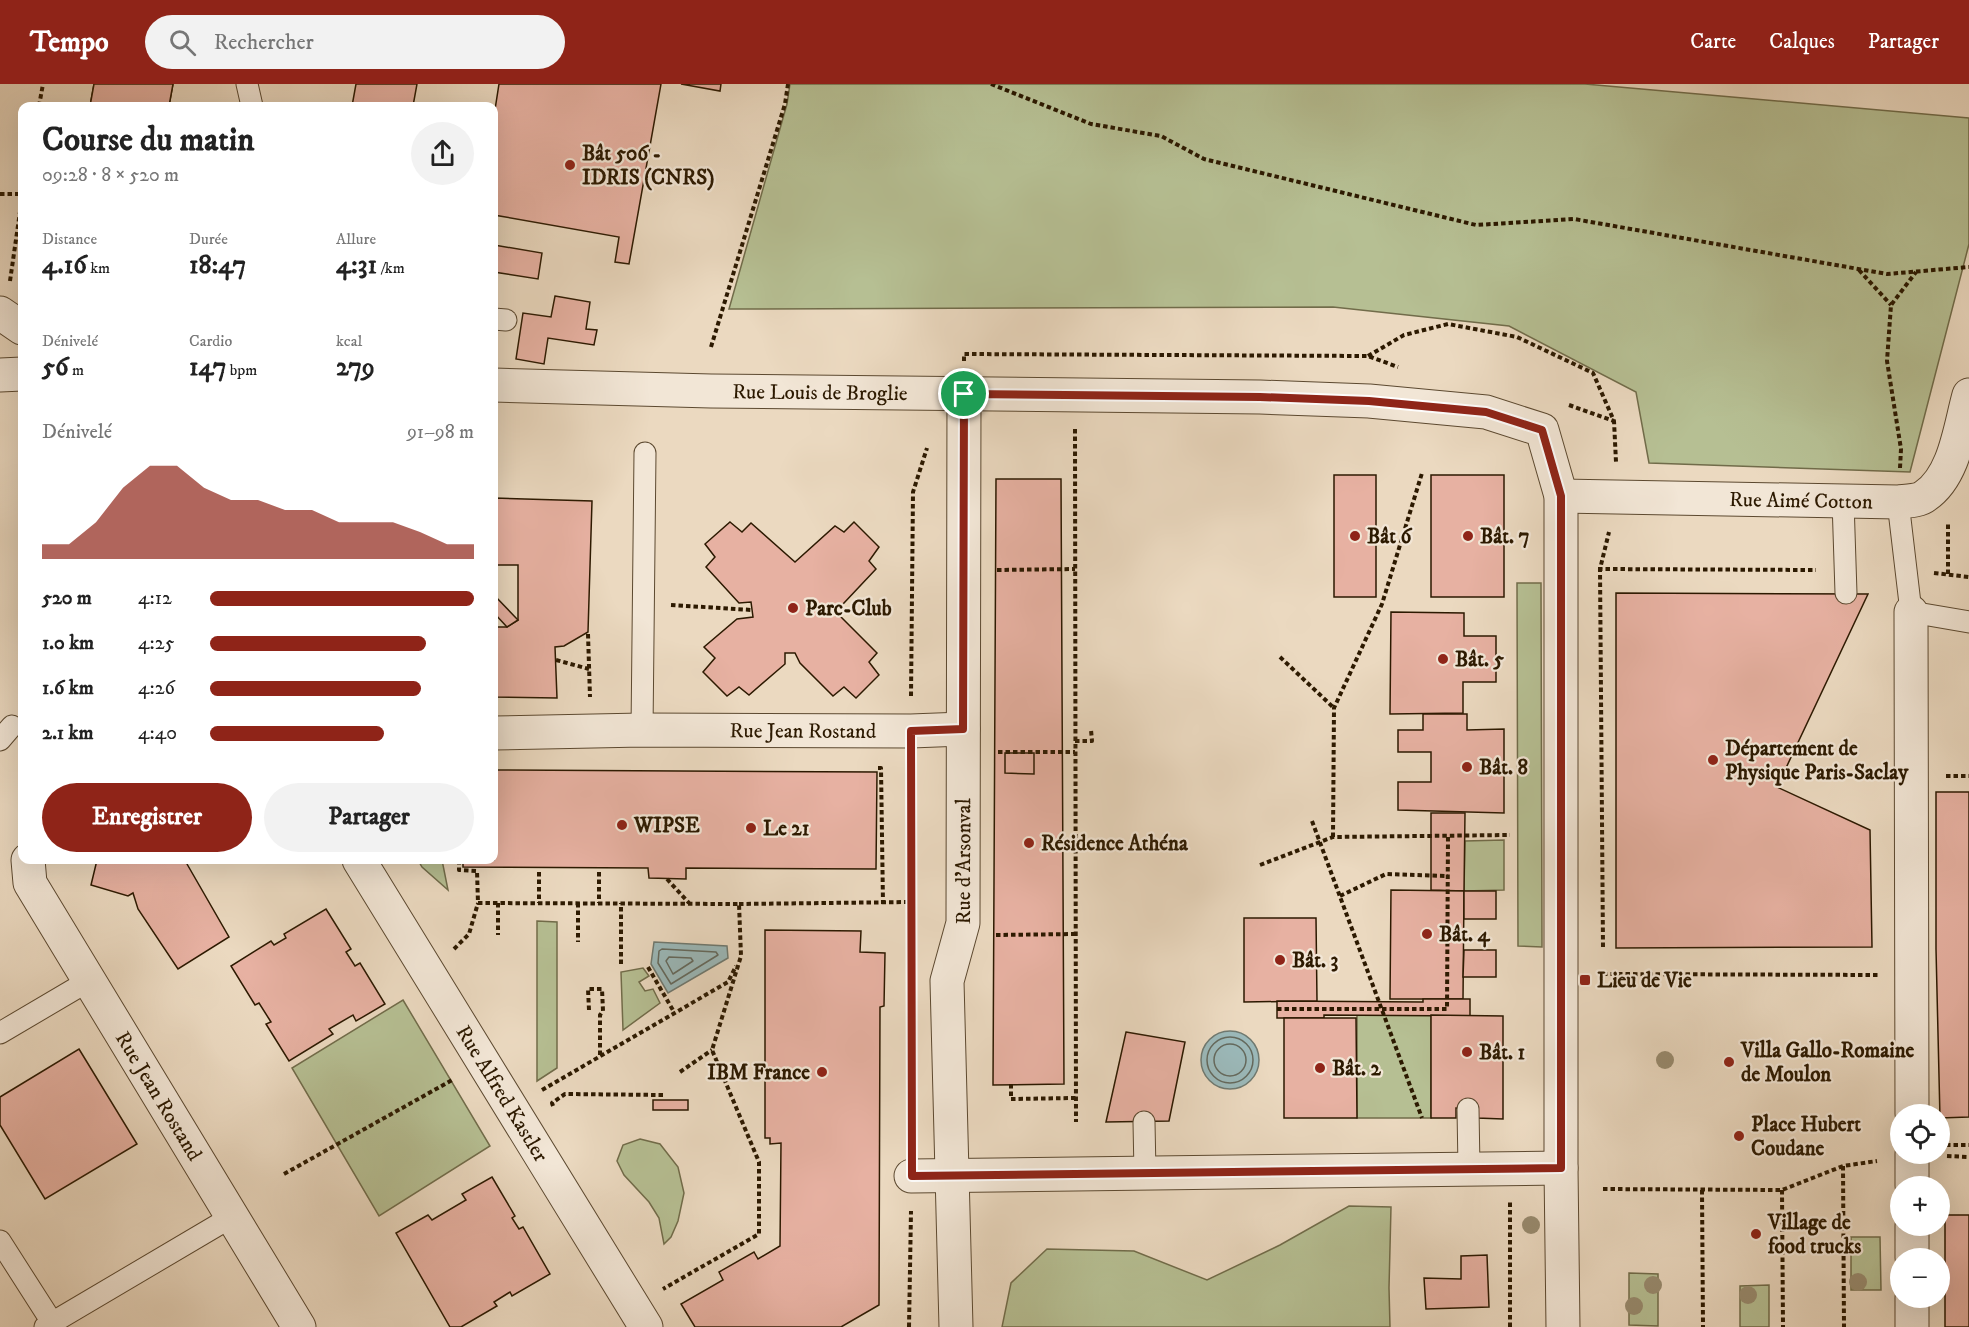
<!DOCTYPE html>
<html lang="fr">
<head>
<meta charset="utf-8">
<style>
	body { margin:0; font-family:"IM FELL DW Pica",serif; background:#f2f2f2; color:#222; height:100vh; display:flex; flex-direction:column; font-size:22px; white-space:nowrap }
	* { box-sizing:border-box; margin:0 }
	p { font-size:20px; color:#767676 }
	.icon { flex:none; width:33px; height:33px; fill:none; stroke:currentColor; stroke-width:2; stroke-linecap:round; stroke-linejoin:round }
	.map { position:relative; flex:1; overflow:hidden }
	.panel { position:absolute; left:18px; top:18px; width:480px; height:762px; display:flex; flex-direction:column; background:#fff; border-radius:12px; box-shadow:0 6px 24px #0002 }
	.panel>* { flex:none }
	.tools { position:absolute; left:1890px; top:1020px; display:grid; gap:12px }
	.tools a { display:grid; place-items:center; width:60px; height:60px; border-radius:50%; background:#fff; box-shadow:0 6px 24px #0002; font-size:30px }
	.pin { position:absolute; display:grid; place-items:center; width:51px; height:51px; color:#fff; margin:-26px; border:3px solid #fff; border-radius:50%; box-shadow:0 2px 6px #0007 }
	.round { display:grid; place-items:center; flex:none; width:63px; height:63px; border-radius:32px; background:#f2f2f2 }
	.head { display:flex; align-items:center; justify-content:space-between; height:102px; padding:0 24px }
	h1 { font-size:33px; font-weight:700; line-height:45px }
	.stats { display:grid; grid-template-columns:repeat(3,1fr); gap:9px; height:102px; padding:6px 24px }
	.stats div { display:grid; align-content:center }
	.stats b { font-size:26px; font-weight:700 }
	.stats small { font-size:16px; font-weight:400 }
	.stats p { font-size:16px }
	.chart { height:168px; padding:12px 24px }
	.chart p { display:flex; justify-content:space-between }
	.chart svg { width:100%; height:108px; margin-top:6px; fill:#8f2418; opacity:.7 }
	.cta { display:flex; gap:12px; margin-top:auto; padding:12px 24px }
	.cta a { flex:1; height:69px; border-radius:36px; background:#8f2418; color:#fff; font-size:24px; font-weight:700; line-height:69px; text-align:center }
	.cta a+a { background:#f2f2f2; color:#222 }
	ul { padding:0 24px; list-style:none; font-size:20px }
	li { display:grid; grid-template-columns:96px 72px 1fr; align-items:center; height:45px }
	li i { height:15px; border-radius:8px; background:#8f2418 }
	header { display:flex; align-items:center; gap:36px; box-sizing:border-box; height:84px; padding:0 30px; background:#8f2418; color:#fff }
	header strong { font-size:28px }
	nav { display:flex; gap:33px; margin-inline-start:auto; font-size:21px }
	.search { width:420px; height:54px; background:#f2f2f2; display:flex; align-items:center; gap:15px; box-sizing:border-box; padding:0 21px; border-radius:33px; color:#767676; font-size:22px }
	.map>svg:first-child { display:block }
	.green { fill:#b6bf93; stroke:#716c4a; stroke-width:1.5 }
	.water { fill:#9bb9ba; stroke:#6f7970; stroke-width:1.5 }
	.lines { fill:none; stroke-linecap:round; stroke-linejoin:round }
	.shore { stroke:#64695d; stroke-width:1.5 }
	.building { fill:#e7b1a2; stroke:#2c1900; stroke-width:1.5 }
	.lane-casing { stroke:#5c4930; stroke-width:23 }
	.street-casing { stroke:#5c4930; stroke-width:35 }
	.path { stroke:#2c1900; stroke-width:4; stroke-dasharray:4.5 3; stroke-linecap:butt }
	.lane { stroke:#f2e6d6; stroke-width:21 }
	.street { stroke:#f2e6d6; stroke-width:33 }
	.tree { fill:#988b6f }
	.route-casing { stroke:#fff; stroke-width:12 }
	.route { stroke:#8f2418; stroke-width:8 }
	.poi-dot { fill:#8f2418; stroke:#f2e6d6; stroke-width:2 }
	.labels { text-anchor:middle; stroke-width:4.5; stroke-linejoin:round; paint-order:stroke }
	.poi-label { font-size:21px; font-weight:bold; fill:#2c1900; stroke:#f2e6d6; text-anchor:start }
	.street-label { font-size:21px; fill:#2c1900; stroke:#f2e6d6 }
</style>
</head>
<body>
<header>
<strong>Tempo</strong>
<div class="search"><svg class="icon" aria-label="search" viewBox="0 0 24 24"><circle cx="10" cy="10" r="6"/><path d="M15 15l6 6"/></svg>Rechercher</div>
<nav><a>Carte</a><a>Calques</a><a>Partager</a></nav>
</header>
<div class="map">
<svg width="1969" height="1243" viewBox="0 0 1969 1243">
	<rect width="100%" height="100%" fill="#ebd9c0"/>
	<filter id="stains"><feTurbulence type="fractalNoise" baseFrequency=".00333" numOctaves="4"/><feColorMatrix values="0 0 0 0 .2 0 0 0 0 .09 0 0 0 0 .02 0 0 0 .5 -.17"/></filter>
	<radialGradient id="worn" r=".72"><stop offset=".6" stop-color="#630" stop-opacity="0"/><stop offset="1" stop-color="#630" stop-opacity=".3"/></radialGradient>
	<!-- green -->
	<g class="green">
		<polygon points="790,0 1585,0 1969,34 1969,160 1910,388 1649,379 1636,308 1509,242 1333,223 729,225 787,20"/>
		<polygon points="1517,499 1541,499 1542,863 1518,862"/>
		<polygon points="1504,756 1504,806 1464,807 1465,757"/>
		<polygon points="418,776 442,776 448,806 422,783"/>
		<polygon points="537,837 557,838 557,984 537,997"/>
		<polygon points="643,884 649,892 639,898 645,907 653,905 660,919 623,946 621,888"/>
		<polygon points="403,916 490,1062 379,1132 292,984"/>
		<rect x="1357" y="931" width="74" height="103"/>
		<polygon points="640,1055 660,1060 678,1083 684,1109 678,1137 671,1153 664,1160 659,1134 649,1118 624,1091 617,1077 623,1061"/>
		<polygon points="1349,1122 1391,1123 1389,1204 1390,1243 1002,1243 1011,1199 1047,1165 1134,1167 1207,1196 1280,1161"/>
		<polygon points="1851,1153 1880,1153 1881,1206 1851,1206"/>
		<polygon points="1629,1189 1658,1190 1658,1242 1629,1241"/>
		<polygon points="1769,1201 1769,1243 1740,1243 1740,1202"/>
	</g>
	<!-- water -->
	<g class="water">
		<polygon points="654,858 727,862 728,874 668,909 651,880"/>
		<circle cx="1230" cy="976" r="29"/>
	</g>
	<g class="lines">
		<!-- shore -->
		<g class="shore">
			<polygon points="662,865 716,868 718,871 671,900 658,879 659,867"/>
			<polygon points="669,873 691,874 693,877 673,890 666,877"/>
			<circle cx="1230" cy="976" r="23"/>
			<circle cx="1230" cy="976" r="16"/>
		</g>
	</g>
	<!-- building -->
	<g class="building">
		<polygon points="94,0 173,0 169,22 90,22"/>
		<polygon points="94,0 173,0 169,22 90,22"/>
		<polygon points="356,0 417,0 413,22 352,22"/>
		<polygon points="499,0 661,0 629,180 615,178 619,153 494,131 494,32"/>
		<polygon points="681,0 721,0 720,7"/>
		<polygon points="494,161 542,169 538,195 494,188"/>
		<polygon points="555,212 590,218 586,245 597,246 594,261 548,254 544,280 516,275 523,229 551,233"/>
		<rect x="1334" y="391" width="42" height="122"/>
		<rect x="1431" y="391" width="73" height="122"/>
		<polygon points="996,395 1061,395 1064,1000 993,1001"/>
		<polygon points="494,414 592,417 588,548 564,562 555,563 557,614 494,613 494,543 507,543 518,536 518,481 494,481"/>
		<polygon points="730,438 742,448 751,439 795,478 835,442 844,448 854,438 879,463 869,477 876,485 843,520 835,521 836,532 840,532 877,569 869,578 879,591 856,614 844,603 833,612 800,579 795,569 785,569 785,580 749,611 739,603 727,612 703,588 715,574 704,563 737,535 753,533 751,518 739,519 706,483 715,473 705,460"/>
		<polygon points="1616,509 1868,510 1777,703 1870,746 1872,863 1616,864"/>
		<polygon points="494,511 518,536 507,543 494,529"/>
		<polygon points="1391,528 1464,529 1464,552 1496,552 1496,598 1463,598 1463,629 1390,630"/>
		<polygon points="1423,630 1467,630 1467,646 1504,645 1504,729 1398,726 1398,698 1431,698 1431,668 1398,668 1398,646 1423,646"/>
		<polygon points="1005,669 1034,669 1034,690 1005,689"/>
		<polygon points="494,686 877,688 876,785 686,784 686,795 649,794 648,784 463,783 463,776 494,776"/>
		<polygon points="1936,708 1969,708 1969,1033 1940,1034 1936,865"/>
		<polygon points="1431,729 1465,729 1464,807 1431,806"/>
		<polygon points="97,776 188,776 187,780 229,853 178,885 138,825 133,809 128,812 91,801"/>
		<polygon points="1391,806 1464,807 1463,915 1390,915"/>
		<rect x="1464" y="807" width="32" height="28"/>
		<polygon points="326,825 351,865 346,868 355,882 360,879 385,920 356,937 353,931 329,945 333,950 289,977 266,940 271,938 259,919 255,921 231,882 271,857 274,861 286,854 284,850"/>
		<polygon points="1244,834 1316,834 1317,917 1244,918"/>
		<polygon points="765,846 861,847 860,868 885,869 884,922 880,923 879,1221 841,1243 695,1243 681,1220 723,1196 719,1188 754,1168 758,1175 780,1162 781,1059 770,1060 770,1054 765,1054"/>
		<polygon points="1464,866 1496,866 1496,893 1463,893"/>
		<polygon points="1423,915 1470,915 1470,932 1324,931 1324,934 1277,934 1277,917 1423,918"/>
		<polygon points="1431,931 1503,932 1503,1035 1477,1034 1477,1025 1456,1024 1456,1034 1431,1034"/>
		<polygon points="1284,934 1356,934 1357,1034 1284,1034"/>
		<polygon points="1126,948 1185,958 1169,1037 1106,1038"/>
		<polygon points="79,965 137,1060 45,1115 0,1041 0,1013"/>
		<rect x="653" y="1016" width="35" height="10"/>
		<polygon points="492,1093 515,1132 512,1134 519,1145 523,1143 550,1190 512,1212 510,1208 494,1218 497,1222 461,1243 450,1243 396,1149 428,1131 432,1136 466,1116 462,1110"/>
		<rect x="1945" y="1131" width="24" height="112"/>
		<polygon points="1487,1171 1489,1223 1426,1225 1424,1194 1461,1195 1461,1172"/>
	</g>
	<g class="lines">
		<defs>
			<g id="lane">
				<polyline points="247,0 252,22"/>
				<polyline points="494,235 506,236"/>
				<polyline points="1843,417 1846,509"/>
				<polyline points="1898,418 1911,528 1969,538"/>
				<polyline points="642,646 645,369"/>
				<polyline points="0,656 12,642"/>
				<polyline points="0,949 90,896"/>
				<polyline points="1468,1025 1469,1084"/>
				<polyline points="1144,1038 1145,1089"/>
				<polyline points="0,1157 55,1243"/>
				<polyline points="45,1243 233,1132"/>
			</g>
			<g id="street">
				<polyline points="0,229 22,244"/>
				<polyline points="0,291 22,290"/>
				<path id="s1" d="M494,301L711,307L1260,313L1369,317L1486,328L1542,346L1561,412V1084L1563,1243"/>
				<path id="s2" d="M1561,412L1898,418C1906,417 1919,417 1925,412C1955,392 1960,343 1969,311"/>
				<polyline points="1911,528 1912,1030"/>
				<path id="s3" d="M494,649L642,646L911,647L963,645"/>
				<path id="s4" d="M28,776L30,799L299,1243"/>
				<path id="s5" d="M359,776L646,1243"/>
				<polyline points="1912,1070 1912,1102"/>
				<polyline points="911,1092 1561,1084"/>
				<polyline points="1912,1142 1912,1174"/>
				<polyline points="1912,1214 1912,1243"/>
				<path id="s6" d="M956,1243L947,897L963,839L964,310"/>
			</g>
		</defs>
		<!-- lane casing -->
		<use href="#lane" class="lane-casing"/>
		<!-- street casing -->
		<use href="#street" class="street-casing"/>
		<!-- path -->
		<g class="path">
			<polyline points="991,0 1091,40 1161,52 1204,75 1476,141 1574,135 1887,190 1969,183"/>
			<polyline points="39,22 43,0"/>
			<polyline points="0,110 22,110"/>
			<polyline points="1859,186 1891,221"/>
			<polyline points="10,197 22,114"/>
			<polyline points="711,263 785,20 788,0"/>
			<polyline points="1368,272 1404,251 1448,240 1517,253 1593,289 1614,337 1616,378"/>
			<polyline points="964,277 964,270 1368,272 1398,283"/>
			<polyline points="1569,321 1614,337"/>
			<polyline points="1075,345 1076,1038"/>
			<polyline points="1900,384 1901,365 1887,277 1891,221 1916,188"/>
			<polyline points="1598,485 1816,486"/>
			<polyline points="997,486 1075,485"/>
			<polyline points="1934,489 1969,493"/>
			<polyline points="1948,490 1948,440"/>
			<polyline points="671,521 752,526"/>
			<polyline points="588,550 590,613"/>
			<polyline points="1280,573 1334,624"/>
			<polyline points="556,576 589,585"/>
			<polyline points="911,612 913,408 927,364"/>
			<polyline points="1075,657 1092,657 1091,646"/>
			<polyline points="998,668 1075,668"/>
			<polyline points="911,680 911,885"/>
			<polyline points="878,684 881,684 883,820"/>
			<polyline points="1946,692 1969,692"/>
			<polyline points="1312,737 1422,1034"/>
			<polyline points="1333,753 1334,624 1382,520 1422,389"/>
			<polyline points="459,776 459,786 477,787 478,819 739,820 741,872 712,966 759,1078 759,1150 663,1205"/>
			<polyline points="1260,781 1333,753 1510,751"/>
			<polyline points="539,788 539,819"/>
			<polyline points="599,788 599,819"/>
			<polyline points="667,795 689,819"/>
			<polyline points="1340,812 1386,790 1448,792"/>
			<polyline points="498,819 498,851"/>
			<polyline points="578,819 578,858"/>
			<polyline points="739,820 911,818"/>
			<polyline points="996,851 1076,850"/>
			<polyline points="1603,863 1600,485 1609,448"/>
			<polyline points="454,865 469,850 478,819"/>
			<polyline points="621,880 621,819"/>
			<polyline points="648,883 674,928"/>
			<polyline points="1603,890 1879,891"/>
			<polyline points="1277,925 1447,925 1448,751"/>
			<polyline points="589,926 588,905 602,905 603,927 600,931 600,972"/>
			<polyline points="680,988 712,966"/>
			<polyline points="911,989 911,1056"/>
			<polyline points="1011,1000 1011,1015 1076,1014"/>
			<polyline points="542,1006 728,898 736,882"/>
			<polyline points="553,1022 552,1019 565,1010 663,1011"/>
			<polyline points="1946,1061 1969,1061"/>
			<polyline points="1947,1072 1969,1073"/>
			<polyline points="1843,1082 1844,1243"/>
			<polyline points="284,1090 454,995"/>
			<polyline points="1603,1105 1782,1106 1843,1082 1877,1077"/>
			<polyline points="1702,1106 1703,1243"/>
			<polyline points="1782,1106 1783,1243"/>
			<polyline points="909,1243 911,1127"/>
			<polyline points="1510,1243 1510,1118"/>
		</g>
		<!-- lane -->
		<use href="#lane" class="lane"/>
		<!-- street -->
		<use href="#street" class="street"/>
	</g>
	<!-- trees -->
	<g class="tree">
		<circle cx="1665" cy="976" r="9"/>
		<circle cx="1531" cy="1141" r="9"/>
		<circle cx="1858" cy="1198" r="9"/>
		<circle cx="1653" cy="1201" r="9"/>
		<circle cx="1748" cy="1211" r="9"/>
		<circle cx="1634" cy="1222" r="9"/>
	</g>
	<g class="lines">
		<defs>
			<polygon id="route" points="964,310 1260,313 1369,317 1486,328 1542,346 1561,412 1561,1084 912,1092 911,647 963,645"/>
		</defs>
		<!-- route casing -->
		<use href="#route" class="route-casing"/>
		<!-- route -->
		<use href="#route" class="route"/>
	</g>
	<!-- markers -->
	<g class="poi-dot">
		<circle cx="570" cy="81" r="6"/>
		<circle cx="1355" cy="452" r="6"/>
		<circle cx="1468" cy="452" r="6"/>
		<circle cx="793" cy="524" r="6"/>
		<circle cx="1443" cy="575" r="6"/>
		<circle cx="1713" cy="676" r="6"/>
		<circle cx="1467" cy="683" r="6"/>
		<circle cx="622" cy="741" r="6"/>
		<circle cx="751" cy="744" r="6"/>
		<circle cx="1029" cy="759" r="6"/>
		<circle cx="1427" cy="850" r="6"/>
		<circle cx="1280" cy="876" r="6"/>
		<rect x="1579" y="890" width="12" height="12" rx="3"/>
		<circle cx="1467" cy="968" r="6"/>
		<circle cx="1729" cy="978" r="6"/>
		<circle cx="1320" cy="984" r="6"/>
		<circle cx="822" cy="988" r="6"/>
		<circle cx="1739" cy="1052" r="6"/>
		<circle cx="1756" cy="1150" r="6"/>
	</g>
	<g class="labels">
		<!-- poi labels -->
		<g class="poi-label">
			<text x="582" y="76">Bât 506 -<tspan x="582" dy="24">IDRIS (CNRS)</tspan></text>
			<text x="1367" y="459">Bât 6</text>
			<text x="1480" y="459">Bât. 7</text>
			<text x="805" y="531">Parc-Club</text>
			<text x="1455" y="582">Bât. 5</text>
			<text x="1725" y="671">Département de<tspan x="1725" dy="24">Physique Paris-Saclay</tspan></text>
			<text x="1479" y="690">Bât. 8</text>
			<text x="634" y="748">WIPSE</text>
			<text x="763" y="751">Le 21</text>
			<text x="1041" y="766">Résidence Athéna</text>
			<text x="1439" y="857">Bât. 4</text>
			<text x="1292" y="883">Bât. 3</text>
			<text x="1597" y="903">Lieu de Vie</text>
			<text x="1741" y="973">Villa Gallo-Romaine<tspan x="1741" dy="24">de Moulon</tspan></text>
			<text x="1479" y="975">Bât. 1</text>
			<text x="1332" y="991">Bât. 2</text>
			<text x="810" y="995" text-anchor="end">IBM France</text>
			<text x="1751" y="1047">Place Hubert<tspan x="1751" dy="24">Coudane</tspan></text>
			<text x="1768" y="1145">Village de<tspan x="1768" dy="24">food trucks</tspan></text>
		</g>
		<!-- street labels -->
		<g class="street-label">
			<text dy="7" stroke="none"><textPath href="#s1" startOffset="326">Rue Louis de Broglie</textPath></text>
			<text dy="7" stroke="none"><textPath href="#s2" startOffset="240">Rue Aimé Cotton</textPath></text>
			<text dy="7" stroke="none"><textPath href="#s3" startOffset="309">Rue Jean Rostand</textPath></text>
			<text dy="7" stroke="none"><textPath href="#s6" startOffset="468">Rue d'Arsonval</textPath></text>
			<text dy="7" stroke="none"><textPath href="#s5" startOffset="274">Rue Alfred Kastler</textPath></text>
			<text dy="7" stroke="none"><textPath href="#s4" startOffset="272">Rue Jean Rostand</textPath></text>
		</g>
	</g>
	<rect width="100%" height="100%" filter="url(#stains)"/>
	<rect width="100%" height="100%" fill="url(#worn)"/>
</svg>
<div class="tools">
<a><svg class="icon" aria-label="locate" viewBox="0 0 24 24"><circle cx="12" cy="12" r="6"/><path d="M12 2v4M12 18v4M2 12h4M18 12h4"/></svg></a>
<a>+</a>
<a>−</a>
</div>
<div class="pin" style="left:964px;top:310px;background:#1e9e55"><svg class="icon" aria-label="arrive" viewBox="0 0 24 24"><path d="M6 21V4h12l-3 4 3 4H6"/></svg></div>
<section class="panel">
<div class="head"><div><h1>Course du matin</h1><p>09:28 · 8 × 520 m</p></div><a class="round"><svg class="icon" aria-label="share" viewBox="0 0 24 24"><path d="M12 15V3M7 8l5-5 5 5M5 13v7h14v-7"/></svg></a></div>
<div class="stats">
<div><p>Distance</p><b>4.16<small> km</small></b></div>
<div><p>Durée</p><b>18:47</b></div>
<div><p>Allure</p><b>4:31<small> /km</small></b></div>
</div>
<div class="stats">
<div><p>Dénivelé</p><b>56<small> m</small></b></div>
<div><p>Cardio</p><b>147<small> bpm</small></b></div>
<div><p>kcal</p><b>279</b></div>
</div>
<div class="chart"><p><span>Dénivelé</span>91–98 m</p>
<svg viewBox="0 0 160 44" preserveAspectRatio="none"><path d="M0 44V38L10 38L20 29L30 15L40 6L50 6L60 15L70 20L80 20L90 24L100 24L110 29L120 29L130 29L140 33L150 38L160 38V44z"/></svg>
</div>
<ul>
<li><b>520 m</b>4:12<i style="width:100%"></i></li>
<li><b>1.0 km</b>4:25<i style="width:82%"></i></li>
<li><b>1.6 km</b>4:26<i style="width:80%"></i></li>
<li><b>2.1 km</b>4:40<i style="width:66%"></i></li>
</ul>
<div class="cta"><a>Enregistrer</a><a>Partager</a></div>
</section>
</div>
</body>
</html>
